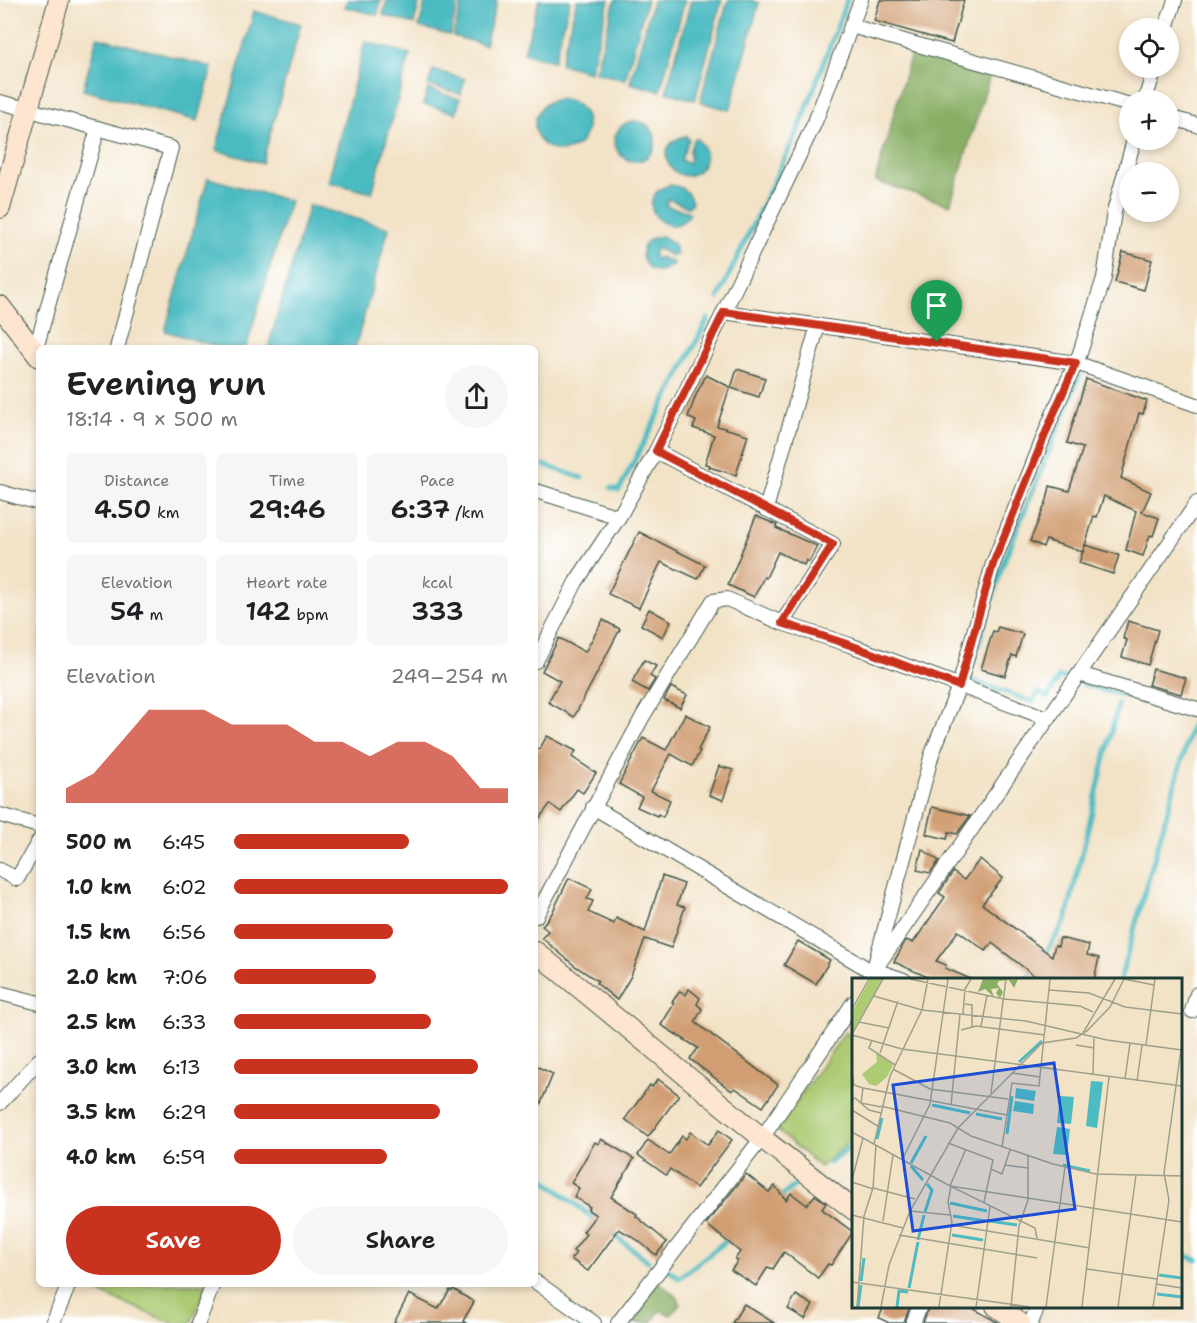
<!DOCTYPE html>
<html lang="en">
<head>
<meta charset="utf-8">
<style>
	body { margin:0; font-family:"Shantell Sans",sans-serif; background:#f6f6f6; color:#202124; height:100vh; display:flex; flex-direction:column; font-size:22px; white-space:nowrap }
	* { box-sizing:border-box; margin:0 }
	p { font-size:20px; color:#757577 }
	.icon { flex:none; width:33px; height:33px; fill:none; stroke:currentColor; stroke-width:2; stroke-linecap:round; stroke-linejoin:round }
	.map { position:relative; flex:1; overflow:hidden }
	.details { position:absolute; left:36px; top:345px; width:502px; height:942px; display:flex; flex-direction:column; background:#fff; border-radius:9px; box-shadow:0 3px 9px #0003 }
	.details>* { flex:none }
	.controls { position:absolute; left:1119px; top:18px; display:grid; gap:12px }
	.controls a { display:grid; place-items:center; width:60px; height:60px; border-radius:50%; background:#fff; box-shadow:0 3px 9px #0003; font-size:30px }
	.pin { position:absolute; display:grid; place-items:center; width:51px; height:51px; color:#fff; margin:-62px -26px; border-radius:50% 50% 50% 0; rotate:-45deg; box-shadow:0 0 6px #0007 }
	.pin .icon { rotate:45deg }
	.round { display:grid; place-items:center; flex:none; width:63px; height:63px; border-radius:32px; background:#f6f6f6 }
	.summary { display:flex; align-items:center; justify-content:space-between; height:102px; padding:0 30px }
	h1 { font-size:33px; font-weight:600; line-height:45px }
	.stats { display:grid; grid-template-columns:repeat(3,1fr); gap:9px; height:102px; padding:6px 30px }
	.stats div { display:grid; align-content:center; border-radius:9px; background:#f6f6f6; text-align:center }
	.stats b { font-size:26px; font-weight:600 }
	.stats small { font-size:16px; font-weight:400 }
	.stats p { font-size:16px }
	.chart { height:168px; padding:12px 30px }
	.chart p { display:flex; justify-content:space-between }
	.chart svg { width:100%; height:108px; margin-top:6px; fill:#c8321e; opacity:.7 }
	.button { display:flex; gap:12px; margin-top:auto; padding:12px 30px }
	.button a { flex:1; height:69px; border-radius:36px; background:#c8321e; color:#fff; font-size:24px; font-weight:600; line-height:69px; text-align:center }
	.button a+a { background:#f6f6f6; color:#202124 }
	ul { padding:0 30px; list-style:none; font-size:20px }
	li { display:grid; grid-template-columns:96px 72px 1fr; align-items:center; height:45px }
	li i { height:15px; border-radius:8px; background:#c8321e }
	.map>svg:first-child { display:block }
	.green { fill:#accb73; stroke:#668454; stroke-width:1.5 }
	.forest { fill:#89af65; stroke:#54764c; stroke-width:1.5 }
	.water { fill:#4cbbc2; stroke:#367c7b; stroke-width:1.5 }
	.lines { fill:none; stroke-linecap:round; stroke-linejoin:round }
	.stream { stroke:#4cbbc2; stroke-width:5 }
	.building { fill:#d09e72 }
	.street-casing { stroke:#3f564a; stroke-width:16 }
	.secondary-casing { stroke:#3f564a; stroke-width:22 }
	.street { stroke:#fff; stroke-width:14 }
	.secondary { stroke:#fde5d0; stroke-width:20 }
	.route-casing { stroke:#fff; stroke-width:12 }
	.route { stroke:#c8321e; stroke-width:8 }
	.inset-river { fill:none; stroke:#4cbbc2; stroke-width:3 }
	.inset-road { fill:none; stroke:#9ea08c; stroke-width:1.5 }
	.view { fill:#1d4ed8; fill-opacity:0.15; stroke:#1d4ed8; stroke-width:3 }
	.inset-edge { fill:none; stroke:#1f3d34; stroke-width:3 }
</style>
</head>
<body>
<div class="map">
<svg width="1197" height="1323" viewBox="0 0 1197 1323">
	<rect width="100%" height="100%" fill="#fff"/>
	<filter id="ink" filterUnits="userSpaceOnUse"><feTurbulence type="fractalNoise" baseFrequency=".0167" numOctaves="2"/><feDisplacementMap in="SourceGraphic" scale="12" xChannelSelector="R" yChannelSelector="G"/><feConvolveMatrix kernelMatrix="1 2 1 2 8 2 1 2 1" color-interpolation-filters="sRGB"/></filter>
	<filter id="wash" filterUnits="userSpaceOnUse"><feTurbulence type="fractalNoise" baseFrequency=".008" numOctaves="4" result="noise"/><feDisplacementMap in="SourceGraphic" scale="24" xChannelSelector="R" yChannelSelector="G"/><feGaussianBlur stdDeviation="1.35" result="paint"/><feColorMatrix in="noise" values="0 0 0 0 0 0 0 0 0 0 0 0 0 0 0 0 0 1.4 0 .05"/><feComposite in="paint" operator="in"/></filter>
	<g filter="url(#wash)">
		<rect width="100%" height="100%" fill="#f2e2c6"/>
		<!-- green -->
		<g class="green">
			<polygon points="845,1032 853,1038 853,1139 820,1167 777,1130"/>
			<polygon points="102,1284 207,1284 191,1323 172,1323 98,1292"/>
		</g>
		<!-- forest -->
		<g class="forest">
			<polygon points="912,50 991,72 950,205 875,181"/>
			<polygon points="659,1282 678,1298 680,1304 671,1315 660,1310 651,1323 626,1323"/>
		</g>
		<!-- water -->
		<g class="water">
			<polygon points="347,0 381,0 377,15 345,7"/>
			<polygon points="387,0 420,0 414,24 383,15"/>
			<polygon points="426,0 459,0 450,35 419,27"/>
			<polygon points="463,0 497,0 485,45 453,36"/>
			<polygon points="539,0 570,0 554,61 524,53"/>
			<polygon points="577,0 609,0 590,72 560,64"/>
			<polygon points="615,0 647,0 625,80 595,72"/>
			<polygon points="653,0 685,0 660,91 630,83"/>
			<polygon points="691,0 722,0 695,100 666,92"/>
			<polygon points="728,0 750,0 759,3 730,110 700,102"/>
			<polygon points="254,11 301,24 262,163 216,150"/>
			<polygon points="97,37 212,67 198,121 83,90"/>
			<polygon points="365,42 410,54 372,193 328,182"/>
			<polygon points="433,70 465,79 461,94 428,85"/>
			<polygon points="428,89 460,99 456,113 423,104"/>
			<circle cx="561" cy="125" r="26"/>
			<circle cx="635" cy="141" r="20"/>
			<path d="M685,136H687L686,138L689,139L681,160L689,163L691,154L689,153L693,140L696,138C702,143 706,150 705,158C705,163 703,167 699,170C677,191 646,147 685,136Z"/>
			<polygon points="208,178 290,201 246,348 222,348 165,331"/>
			<path d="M670,185C682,186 689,191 692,203L688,207L668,199L666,206L687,211L690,214C668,247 628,197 670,185Z"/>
			<polygon points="309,205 389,228 355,348 268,348"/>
			<path d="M662,236C671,240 676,245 677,255L673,253L672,256L656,248L653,257L659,259L660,257L674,263C646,290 625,239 662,236Z"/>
		</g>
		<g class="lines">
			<!-- stream -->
			<g class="stream">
				<polyline points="718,298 801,124 847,0"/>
				<polyline points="544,465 582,478"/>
				<polyline points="611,488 619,490 708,319"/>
				<polyline points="971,669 1002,566 1080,375"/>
				<polyline points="971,680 1033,702 1038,692 1048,697 1059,677 1065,678"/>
				<polyline points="1083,684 1197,717"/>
				<polyline points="1043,957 1066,920 1118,704"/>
				<polyline points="1026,980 1034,969"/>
				<polyline points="1120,980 1192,724"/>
				<polyline points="829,1163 854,1144"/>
				<polyline points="536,1173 598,1222"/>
				<polyline points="778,1199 799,1182"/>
				<polyline points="610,1232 648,1261"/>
				<polyline points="1180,1253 1197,1260"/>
				<polyline points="669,1270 679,1278 731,1237"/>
			</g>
		</g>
		<g id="blocks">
			<!-- building -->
			<g class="building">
				<polygon points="880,0 964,0 952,43 874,21"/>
				<polygon points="1123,252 1152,260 1144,290 1115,282"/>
				<polygon points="737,369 765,378 759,397 731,388"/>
				<polygon points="706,375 730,387 717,426 748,435 736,475 709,467 710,465 705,464 714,435 693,428 696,421 688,417 696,395"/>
				<polygon points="1086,379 1147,401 1143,414 1139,413 1121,478 1151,492 1142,512 1159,518 1153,536 1150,535 1143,556 1126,550 1136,511 1104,496 1097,517 1094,516 1083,552 1046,540 1043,547 1030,541 1047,500 1050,486 1069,491 1083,448 1067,443"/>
				<polygon points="756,516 777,525 776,528 817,546 809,562 806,560 804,565 778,552 766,578 764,577 754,597 728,585"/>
				<polygon points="639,532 705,565 698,579 661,562 639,608 608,594"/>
				<polygon points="1085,545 1119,555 1113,574 1079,563"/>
				<polygon points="649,609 671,621 663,637 641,625"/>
				<polygon points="603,620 620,629 574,717 548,702 560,681 542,671 559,638 585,652"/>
				<polygon points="1128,621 1158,630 1148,665 1122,657 1127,640 1123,638"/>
				<polygon points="998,627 1023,634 1016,657 1012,655 1005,676 981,669 993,631 996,632"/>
				<polygon points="644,660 656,666 650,676 655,679 648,691 632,682"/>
				<polygon points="1153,669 1186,678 1181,694 1148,685"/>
				<polygon points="671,687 687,695 680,708 664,700"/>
				<polygon points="685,714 710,727 698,750 700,751 692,766 671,754 651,791 670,800 663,817 658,814 657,816 637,807 642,797 619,784 643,738 666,750"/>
				<polygon points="547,736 576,751 572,757 596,773 583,793 577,789 561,812 550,804 536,823 536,748 539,750"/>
				<polygon points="719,766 733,770 723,800 709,795"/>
				<polygon points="932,807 954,812 970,816 957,834 949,832 947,839 926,834"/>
				<polygon points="922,849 939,861 930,873 917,870"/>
				<polygon points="980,859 1003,878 982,904 1052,956 1055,945 1058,946 1060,938 1089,945 1087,955 1099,958 1094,980 1040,980 992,943 986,951 958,931 936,961 946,965 945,968 973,980 934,980 894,962 906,940 913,943 945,897 939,893 953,872 964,880"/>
				<polygon points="662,876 684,884 677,905 685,907 671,948 645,939 631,976 617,1000 596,983 598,981 575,966 542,938 548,931 542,926 552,913 569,878 592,889 587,899 593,901 588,912 614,924 616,918 645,932"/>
				<polygon points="798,941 830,960 816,984 784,965"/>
				<polygon points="689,989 700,998 697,1004 702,1009 695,1022 778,1085 763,1107 735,1088 732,1091 690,1059 698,1048 661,1025 674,1004 672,1002 680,991 686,995"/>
				<polygon points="536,1066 553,1074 536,1115"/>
				<polygon points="658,1079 679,1095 648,1137 625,1119 650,1085 652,1087"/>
				<polygon points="719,1130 732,1140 696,1188 670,1169 666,1175 638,1155 648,1140 669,1155 682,1136 686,1139 690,1132 708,1145"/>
				<polygon points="601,1139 634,1159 611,1197 637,1214 636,1216 667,1242 656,1255 636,1239 619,1229 588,1271 571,1259 576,1253 573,1251 586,1234 583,1232 596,1215 588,1210 590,1207 574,1197 579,1188 571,1183 595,1142 598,1144"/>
				<polygon points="746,1174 769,1192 775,1186 786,1200 791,1193 807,1205 815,1195 826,1203 822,1209 853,1232 831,1265 828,1264 818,1278 784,1252 773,1269 768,1267 756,1286 731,1270 738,1261 735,1259 740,1252 706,1224"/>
				<polygon points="453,1289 474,1302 463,1321 466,1323 394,1323 409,1294 438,1309 450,1290 452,1291"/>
				<polygon points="796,1295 813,1305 805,1319 788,1309"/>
				<polygon points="744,1304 774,1323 732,1323"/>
				<polygon points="884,1306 910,1306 904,1323 889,1323 879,1318"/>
				<polygon points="929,1306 969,1306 999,1323 923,1323"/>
			</g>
		</g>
	</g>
	<g filter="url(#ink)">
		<use href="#blocks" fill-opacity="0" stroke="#3f564a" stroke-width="1.5"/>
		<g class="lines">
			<defs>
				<g id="street">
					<polyline points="851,26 1130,105"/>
					<polyline points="1166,28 1175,0"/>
					<polyline points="1145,100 1155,68"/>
					<polyline points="0,102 171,148 117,348"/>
					<polyline points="1168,117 1197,125"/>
					<polyline points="724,312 1076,363 1197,405"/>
					<polyline points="35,352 98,128"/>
					<polyline points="656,451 833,544 782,623"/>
					<polyline points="536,491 619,517"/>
					<polyline points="0,492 39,503"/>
					<polyline points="766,509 818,325"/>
					<polyline points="536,661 576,582 619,517 656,451 685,393 815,122 861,0"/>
					<polyline points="1079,674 1197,709"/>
					<polyline points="593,807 873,972 1197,503"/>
					<polyline points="0,815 39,826"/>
					<polyline points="0,870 17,879 39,841"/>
					<polyline points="536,916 643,716 713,601 727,599 782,623 850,645 1049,719"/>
					<polyline points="876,961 932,754 959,686 993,564 1051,419 1080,353 1104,278 1114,212 1134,140"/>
					<polyline points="875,970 904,980"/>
					<polyline points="0,993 39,1003"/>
					<polyline points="1192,1011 1197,994"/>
					<polyline points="0,1103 39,1060"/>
					<polyline points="536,1282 594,1323"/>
					<polyline points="53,1323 69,1284"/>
					<polyline points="198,1323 213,1284"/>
					<polyline points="618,1323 762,1138 854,1002"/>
					<polyline points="913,1323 920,1306"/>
					<polyline points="1031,1323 1038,1306"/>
				</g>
				<g id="secondary">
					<polyline points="0,208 59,0"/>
					<polyline points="0,306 39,357"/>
					<polyline points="536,952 762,1138 854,1210"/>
					<polyline points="996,1306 1020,1323"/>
				</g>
			</defs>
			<!-- street casing -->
			<use href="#street" class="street-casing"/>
			<!-- secondary casing -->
			<use href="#secondary" class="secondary-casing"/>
			<!-- street -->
			<use href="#street" class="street"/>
			<!-- secondary -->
			<use href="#secondary" class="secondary"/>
		</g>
	</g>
	<g class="lines" filter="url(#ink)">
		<defs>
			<polygon id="route" points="724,312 1076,363 1051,420 993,564 959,686 850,645 782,623 833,544 656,451"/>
		</defs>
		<!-- route casing -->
		<use href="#route" class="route-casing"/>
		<!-- route -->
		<use href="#route" class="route"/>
	</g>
	<!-- overview -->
	<g transform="translate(852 978)">
		<rect width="330" height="330" fill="#f2e2c6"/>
		<path d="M18,1H31L0,55V34ZM24,75L41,87L35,99L24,108L17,106L10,96L25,84Z" fill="#accb73"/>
		<path d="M131,1H158L159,2L166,1L162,10L157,2L147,3L145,6L151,14L148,20L144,15L147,10L139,11L142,19L133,11L126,14Z" fill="#89af65"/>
		<path d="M239,103L251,104L245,150L234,148ZM164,110L184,113L182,123L163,120ZM208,118L222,119L219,146L205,145ZM163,123L182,126L181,136L161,133ZM205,149L218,151L215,177L201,176Z" fill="#4cbbc2"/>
		<path class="inset-river" d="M167,84L190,63M80,127L118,135M124,136L150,141M155,156L160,118M25,161L30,140M59,185L74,158M211,187L238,193M59,188L71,202M98,225L135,233M73,234L80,212L75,206M101,238L134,243M137,243L165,247M100,257L131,262M66,262L72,237M307,297L330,300M9,303L12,280M57,310L66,264M305,316L330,319M6,329L9,307M45,329L47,313L56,314"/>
		<path class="inset-road" d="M58,1L152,21L228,28L241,34M272,1L302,7M197,12L237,15L273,29L330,36M22,18L70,32L174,43L255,62L330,72M113,26L120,27V50M0,31L17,1M111,36L113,11L119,1M7,44L31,1M129,48L135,17M109,52L124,48L193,57M231,55L263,1M0,56L7,44L37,50M0,57L50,71L330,108M20,62L17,70L43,87M224,67L242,70M294,67L303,1M28,75L46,23M41,91L78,111L156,121M0,95L2,107L11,110L9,125L29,129M160,95L188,99M241,96L242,59M273,101L278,65M285,103L290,67M11,110L155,137M139,115L154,1M0,122L3,120L17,132L29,135M99,127L108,36M29,128L98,145L119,158L201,186L244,196L330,198M0,132L27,149M0,154L98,208L330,244M96,165L141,182L132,224M22,166L38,98L70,32L76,1M150,169L160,105L187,108L198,1M114,171L98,208L183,250L185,260M50,182L78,126L96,1M153,187L176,190M139,191L150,196L158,172M0,202L11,160M0,204L21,211M21,210L63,221M58,233L98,237M0,237L51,250M31,243L41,177M99,247L238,270M47,257L185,280M132,272L138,228M235,291L305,301M0,304L178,329M304,306L330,310M5,329L12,238L21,210L24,167M29,329L37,287L58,233L106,150L190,65L224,60L235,53L258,29L272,1M87,329L100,244L96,224L99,208M124,329L132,272M159,329L167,248L176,222V178M194,329L213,189M230,329L257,99M266,329L284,197M301,329L317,222L312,195L330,64"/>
		<path class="view" d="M202,85L223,231L61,253L41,107Z"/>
		<rect width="330" height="330" class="inset-edge"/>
	</g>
</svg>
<div class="controls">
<a><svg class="icon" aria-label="locate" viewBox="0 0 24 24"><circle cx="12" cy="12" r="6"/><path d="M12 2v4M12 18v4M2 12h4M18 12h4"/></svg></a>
<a>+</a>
<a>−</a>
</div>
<div class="pin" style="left:937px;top:342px;background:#1e9e55"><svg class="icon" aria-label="arrive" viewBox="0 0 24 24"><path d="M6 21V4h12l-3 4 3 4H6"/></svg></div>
<section class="details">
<div class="summary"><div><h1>Evening run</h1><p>18:14 · 9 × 500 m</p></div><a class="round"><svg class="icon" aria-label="share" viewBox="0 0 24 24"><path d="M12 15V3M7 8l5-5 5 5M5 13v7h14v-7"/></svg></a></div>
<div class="stats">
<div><p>Distance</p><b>4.50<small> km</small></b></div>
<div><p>Time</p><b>29:46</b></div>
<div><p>Pace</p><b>6:37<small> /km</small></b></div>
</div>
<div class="stats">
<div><p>Elevation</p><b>54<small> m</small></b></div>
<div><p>Heart rate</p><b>142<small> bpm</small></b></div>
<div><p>kcal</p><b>333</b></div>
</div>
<div class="chart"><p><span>Elevation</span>249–254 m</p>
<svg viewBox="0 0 160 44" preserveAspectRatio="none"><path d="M0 44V38L10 32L20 19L30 6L40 6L50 6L60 12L70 12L80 12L90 19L100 19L110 25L120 19L130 19L140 25L150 38L160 38V44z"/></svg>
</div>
<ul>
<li><b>500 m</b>6:45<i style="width:64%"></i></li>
<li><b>1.0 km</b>6:02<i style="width:100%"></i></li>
<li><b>1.5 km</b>6:56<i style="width:58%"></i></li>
<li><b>2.0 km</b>7:06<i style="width:52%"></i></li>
<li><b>2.5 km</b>6:33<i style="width:72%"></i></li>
<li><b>3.0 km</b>6:13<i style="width:89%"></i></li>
<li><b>3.5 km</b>6:29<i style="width:75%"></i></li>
<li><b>4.0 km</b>6:59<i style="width:56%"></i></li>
</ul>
<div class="button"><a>Save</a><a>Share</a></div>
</section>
</div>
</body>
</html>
